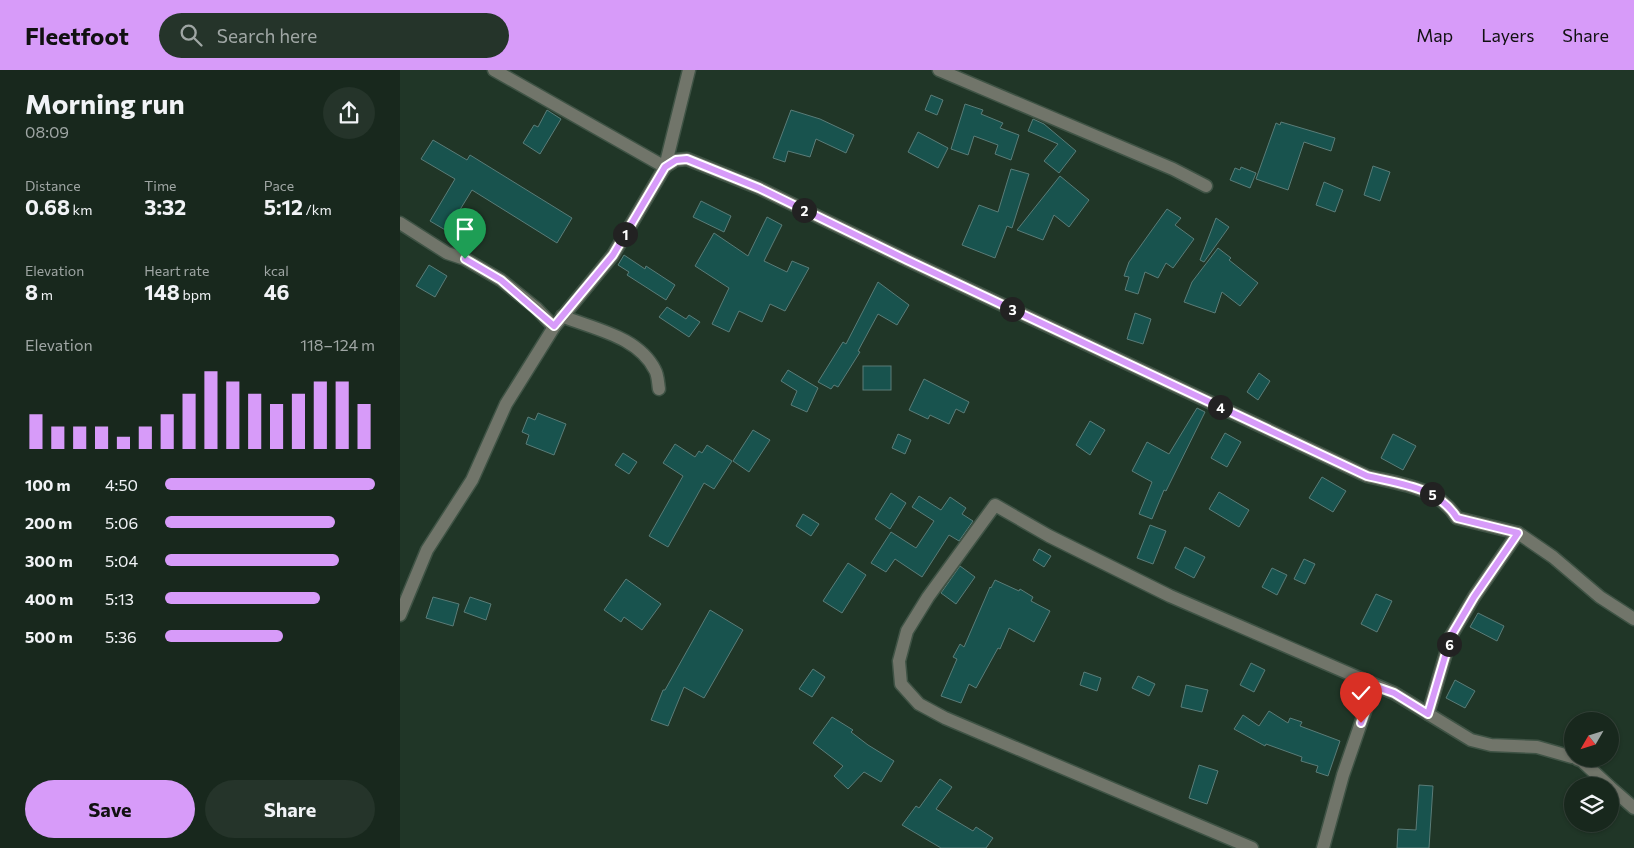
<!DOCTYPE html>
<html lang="en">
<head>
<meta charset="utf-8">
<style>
	body { margin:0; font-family:Commissioner,sans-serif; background:#25342a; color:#f1f3f6; height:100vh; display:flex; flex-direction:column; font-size:19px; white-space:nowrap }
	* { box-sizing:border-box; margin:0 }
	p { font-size:16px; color:#9fa6a4 }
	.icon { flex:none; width:28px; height:28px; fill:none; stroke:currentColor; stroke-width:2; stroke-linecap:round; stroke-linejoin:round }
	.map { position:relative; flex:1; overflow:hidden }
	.side { display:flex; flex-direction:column; background:#18281d; width:400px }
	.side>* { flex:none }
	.needle { width:32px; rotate:231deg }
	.fabs { position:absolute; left:1164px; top:642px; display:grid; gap:10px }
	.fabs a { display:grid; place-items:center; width:55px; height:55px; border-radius:50%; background:#18281d; box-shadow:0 1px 4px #0004,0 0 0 1px #36443b; font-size:25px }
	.pin { position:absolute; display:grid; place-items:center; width:42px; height:42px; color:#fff; margin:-51px -21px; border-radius:50% 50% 50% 0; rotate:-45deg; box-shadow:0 0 5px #0007 }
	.pin .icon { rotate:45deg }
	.km { position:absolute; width:25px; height:25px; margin:-12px; border-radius:50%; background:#222; color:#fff; font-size:14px; line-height:25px; text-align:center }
	.round { display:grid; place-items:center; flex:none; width:52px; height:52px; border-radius:26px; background:#25342a }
	.head { display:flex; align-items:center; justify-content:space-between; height:85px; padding:0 25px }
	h1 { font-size:28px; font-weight:700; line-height:38px }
	.stats { display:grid; grid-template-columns:repeat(3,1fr); gap:8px; height:85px; padding:5px 25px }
	.stats div { display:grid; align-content:center }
	.stats b { font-size:21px; font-weight:700 }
	.stats small { font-size:14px; font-weight:400 }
	.stats p { font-size:14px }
	.chart { height:140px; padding:10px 25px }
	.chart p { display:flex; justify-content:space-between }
	.chart svg { width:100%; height:90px; margin-top:5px; stroke:#d79bf9; stroke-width:6 }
	.primary-button { display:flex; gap:10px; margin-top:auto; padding:10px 25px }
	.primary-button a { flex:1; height:58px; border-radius:30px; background:#d79bf9; color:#111; font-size:20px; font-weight:700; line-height:58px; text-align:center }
	.primary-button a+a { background:#25342a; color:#f1f3f6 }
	ul { padding:0 25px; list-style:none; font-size:16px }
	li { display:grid; grid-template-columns:80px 60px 1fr; align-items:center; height:38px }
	li i { height:12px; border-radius:6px; background:#d79bf9 }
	header { display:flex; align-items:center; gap:30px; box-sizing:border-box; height:70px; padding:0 25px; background:#d79bf9; color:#111 }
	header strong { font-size:24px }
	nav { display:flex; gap:28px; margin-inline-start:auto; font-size:18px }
	.search { width:350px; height:45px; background:#25342a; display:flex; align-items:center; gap:12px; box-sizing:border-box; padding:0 18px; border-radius:28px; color:#9fa6a4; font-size:19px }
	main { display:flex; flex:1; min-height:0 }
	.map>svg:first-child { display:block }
	.building { fill:#18534e; stroke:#5a7c78 }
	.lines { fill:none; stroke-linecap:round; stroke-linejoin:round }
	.minor-casing { stroke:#3f5345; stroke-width:15 }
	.minor { stroke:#71756a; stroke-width:12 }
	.route-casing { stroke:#fff; stroke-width:10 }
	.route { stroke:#d79bf9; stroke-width:6 }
</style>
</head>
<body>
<header>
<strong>Fleetfoot</strong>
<div class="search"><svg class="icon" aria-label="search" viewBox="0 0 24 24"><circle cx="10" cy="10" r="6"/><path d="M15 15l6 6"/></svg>Search here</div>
<nav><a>Map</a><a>Layers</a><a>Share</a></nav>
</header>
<main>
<section class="side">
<div class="head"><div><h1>Morning run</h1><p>08:09</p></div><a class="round"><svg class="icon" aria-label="share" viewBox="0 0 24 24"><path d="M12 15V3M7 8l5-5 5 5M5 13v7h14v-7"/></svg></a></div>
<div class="stats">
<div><p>Distance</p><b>0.68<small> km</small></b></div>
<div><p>Time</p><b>3:32</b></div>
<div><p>Pace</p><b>5:12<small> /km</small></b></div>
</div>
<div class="stats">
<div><p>Elevation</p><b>8<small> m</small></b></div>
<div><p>Heart rate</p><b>148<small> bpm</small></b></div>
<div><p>kcal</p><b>46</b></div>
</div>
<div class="chart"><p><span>Elevation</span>118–124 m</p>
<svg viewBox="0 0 160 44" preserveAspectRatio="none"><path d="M5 44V27M15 44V33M25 44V33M35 44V33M45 44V38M55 44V33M65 44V27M75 44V17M85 44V6M95 44V11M105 44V17M115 44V22M125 44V17M135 44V11M145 44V11M155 44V22"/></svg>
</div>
<ul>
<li><b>100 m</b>4:50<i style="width:100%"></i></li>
<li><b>200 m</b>5:06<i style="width:81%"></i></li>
<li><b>300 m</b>5:04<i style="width:83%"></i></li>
<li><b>400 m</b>5:13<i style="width:74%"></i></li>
<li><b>500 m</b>5:36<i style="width:56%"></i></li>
</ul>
<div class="primary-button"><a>Save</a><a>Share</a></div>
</section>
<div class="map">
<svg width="1234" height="778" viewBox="0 0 1234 778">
	<rect width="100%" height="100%" fill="#203627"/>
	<!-- building -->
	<g class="building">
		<polygon points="531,25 543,30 537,45 525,40"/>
		<polygon points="565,34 583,40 581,44 603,53 600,58 619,65 611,90 595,84 598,75 574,66 568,85 551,79"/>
		<polygon points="147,40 161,49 140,84 123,73 134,55 138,57"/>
		<polygon points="391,40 420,49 454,65 446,83 416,69 410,87 388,81 385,92 373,88"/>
		<polygon points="633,49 644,54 676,81 659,103 644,91 658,74 628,61"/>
		<polygon points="881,52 935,68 931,81 904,72 888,120 856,109 876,53 880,55"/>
		<polygon points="518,62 548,78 538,98 508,82"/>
		<polygon points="33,70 67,90 70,85 172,148 157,173 72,120 47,161 30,151 55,109 21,89"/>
		<polygon points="973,96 990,102 980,131 964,125"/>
		<polygon points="841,97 856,103 850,118 830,110 835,98 840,100"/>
		<polygon points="611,99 629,104 612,158 607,156 595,188 562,175 579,135 598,142"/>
		<polygon points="660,106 689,130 669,157 654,145 643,170 617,160"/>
		<polygon points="924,112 943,120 935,142 916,135"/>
		<polygon points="301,131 331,146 324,162 293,147"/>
		<polygon points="767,139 781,148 775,155 794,169 773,198 766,193 758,208 745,202 738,224 725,220 729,207 724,206 729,192"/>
		<polygon points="367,147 382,155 364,191 387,202 392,191 409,198 385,241 370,234 362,252 339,241 329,262 312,254 329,218 295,196 314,163 348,186"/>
		<polygon points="816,148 829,157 804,192 800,190"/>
		<polygon points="818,178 831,188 829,190 858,213 840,236 822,222 815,243 784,232 792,212"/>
		<polygon points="224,185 245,199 246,196 275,215 266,230 227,205 229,202 218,195"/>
		<polygon points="29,195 47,206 35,227 16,216"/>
		<polygon points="478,212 509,235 497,255 478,244 458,281 460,282 438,317 434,315 431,319 418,312 443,272 446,274"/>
		<polygon points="267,237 286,249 289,245 300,252 289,267 259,247"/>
		<polygon points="735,243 751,249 743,274 727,269"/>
		<rect x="463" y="296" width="28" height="24"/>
		<polygon points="388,300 418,318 407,342 391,335 397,321 381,311"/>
		<polygon points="859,303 870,311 858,330 847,322"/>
		<polygon points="524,309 569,332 564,343 556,339 549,354 530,345 528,349 509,340"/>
		<polygon points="797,338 805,342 766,421 764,420 752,449 739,444 752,412 732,401 747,372 769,384"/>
		<polygon points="138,343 166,354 154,385 126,374 129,365 122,362 128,347 135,350"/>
		<polygon points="690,351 705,360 690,385 676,375"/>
		<polygon points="353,360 370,370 349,402 333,391"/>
		<polygon points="825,363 841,372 827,397 811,388"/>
		<polygon points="498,364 511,370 505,384 492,378"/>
		<polygon points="993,364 1016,376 1003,400 981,388"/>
		<polygon points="275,374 295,387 299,381 302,383 307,375 332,391 314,419 304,413 268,477 249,466 283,406 263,393"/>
		<polygon points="223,383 237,392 229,404 215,395"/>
		<polygon points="922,407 946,421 933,442 909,428"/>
		<polygon points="819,422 849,440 839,457 809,439"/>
		<polygon points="491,423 506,433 490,459 475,449"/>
		<polygon points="519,426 541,440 550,427 566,438 562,444 573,451 559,471 549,465 522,507 495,489 486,502 471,493 491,462 516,478 534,451 512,437"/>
		<polygon points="403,444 419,454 411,466 396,456"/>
		<polygon points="750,455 766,461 753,494 737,488"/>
		<polygon points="785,477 805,487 794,508 775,498"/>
		<polygon points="639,479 651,486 644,497 633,490"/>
		<polygon points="904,489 915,494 905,514 894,509"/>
		<polygon points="448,493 466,505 442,543 423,531"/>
		<polygon points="560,496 575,507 556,534 541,523"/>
		<polygon points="872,498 887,505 877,525 862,517"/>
		<polygon points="226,509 261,534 242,560 224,547 221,552 204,540"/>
		<polygon points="595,510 619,521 620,519 633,527 631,531 650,541 634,572 609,558 600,579 598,578 576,618 569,614 561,633 541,626 557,589 553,587 560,574 564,577 590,517 591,518"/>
		<polygon points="976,524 992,531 977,562 961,554"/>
		<polygon points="33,527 59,534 53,556 26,548"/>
		<polygon points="70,527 91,534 86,550 64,542"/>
		<polygon points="310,540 343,560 304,628 284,617 268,656 251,650 263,620 265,620"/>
		<polygon points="1078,543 1104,556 1097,571 1070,557"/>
		<polygon points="851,593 865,600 854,622 840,615"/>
		<polygon points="413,599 425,607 412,627 399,619"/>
		<polygon points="684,602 701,608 697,621 680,615"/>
		<polygon points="738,606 755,614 749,626 732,618"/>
		<polygon points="1055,610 1075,621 1065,638 1046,628"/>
		<polygon points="786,615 808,620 802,642 781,637"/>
		<polygon points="869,641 888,653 890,648 902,652 900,656 940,671 928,706 916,702 918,696 901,691 902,687 866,674 865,676 834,659 843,645 859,656"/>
		<polygon points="432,647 453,660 451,662 468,675 494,691 481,712 464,702 448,719 434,706 443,696 413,673"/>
		<polygon points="799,695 818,701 807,734 789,728"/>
		<polygon points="540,709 552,717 536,739 573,761 576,757 593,768 586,778 541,778 502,755 516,736 519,738"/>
		<polygon points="1019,715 1033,716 1029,778 997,778 998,759 1016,760"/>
	</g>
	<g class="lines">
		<defs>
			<g id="minor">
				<path d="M94,0L265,97L276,90L287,89L359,118L507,190L967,406C1000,414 1038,417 1057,448L1118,463"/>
				<polyline points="539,0 773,99 806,116"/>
				<polyline points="0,153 47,183 65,189 101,210 136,238 154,257"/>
				<path d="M162,246C193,259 238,266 255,300C258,305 258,313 259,319"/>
				<polyline points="0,545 27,480 72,410 106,334 154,257 213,185 265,97 289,0"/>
				<polyline points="1028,644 1051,566 1074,527 1118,463 1153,487 1200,527 1234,549"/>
				<polyline points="1177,689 1182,691 1209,716"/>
				<polyline points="1210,717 1234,738"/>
				<polyline points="852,778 545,648 519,634 501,614 499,591 507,561 528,527 595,435 649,466 770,526 994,623 1071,670 1091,675 1137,677 1172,687"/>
				<polyline points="923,778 943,705 974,615"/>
			</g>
		</defs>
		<!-- minor casing -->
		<use href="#minor" class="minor-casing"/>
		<!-- minor -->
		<use href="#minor" class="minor"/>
	</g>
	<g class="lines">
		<defs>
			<path id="route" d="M65,189L101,210L154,256L213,185L265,97L276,90L287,89L359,118L507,190L967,406C1000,414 1038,417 1057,448L1118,463L1074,527L1051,566L1028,644L994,623L974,616L961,653"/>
		</defs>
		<!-- route casing -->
		<use href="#route" class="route-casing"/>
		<!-- route -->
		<use href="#route" class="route"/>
	</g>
</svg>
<div class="fabs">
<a><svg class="needle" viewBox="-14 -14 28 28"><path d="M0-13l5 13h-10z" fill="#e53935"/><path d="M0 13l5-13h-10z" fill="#9fa6a4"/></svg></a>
<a><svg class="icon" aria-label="layers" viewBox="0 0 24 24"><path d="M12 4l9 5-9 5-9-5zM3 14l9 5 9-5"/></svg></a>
</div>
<div class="pin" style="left:65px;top:189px;background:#1e9e55"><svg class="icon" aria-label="arrive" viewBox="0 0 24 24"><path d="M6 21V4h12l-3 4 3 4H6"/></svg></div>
<div class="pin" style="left:961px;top:653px;background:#d93025"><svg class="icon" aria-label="check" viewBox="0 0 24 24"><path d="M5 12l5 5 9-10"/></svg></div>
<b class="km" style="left:225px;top:164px">1</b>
<b class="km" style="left:404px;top:140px">2</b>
<b class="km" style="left:612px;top:239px">3</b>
<b class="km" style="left:820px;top:337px">4</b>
<b class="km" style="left:1032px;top:424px">5</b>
<b class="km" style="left:1049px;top:574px">6</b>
</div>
</main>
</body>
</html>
